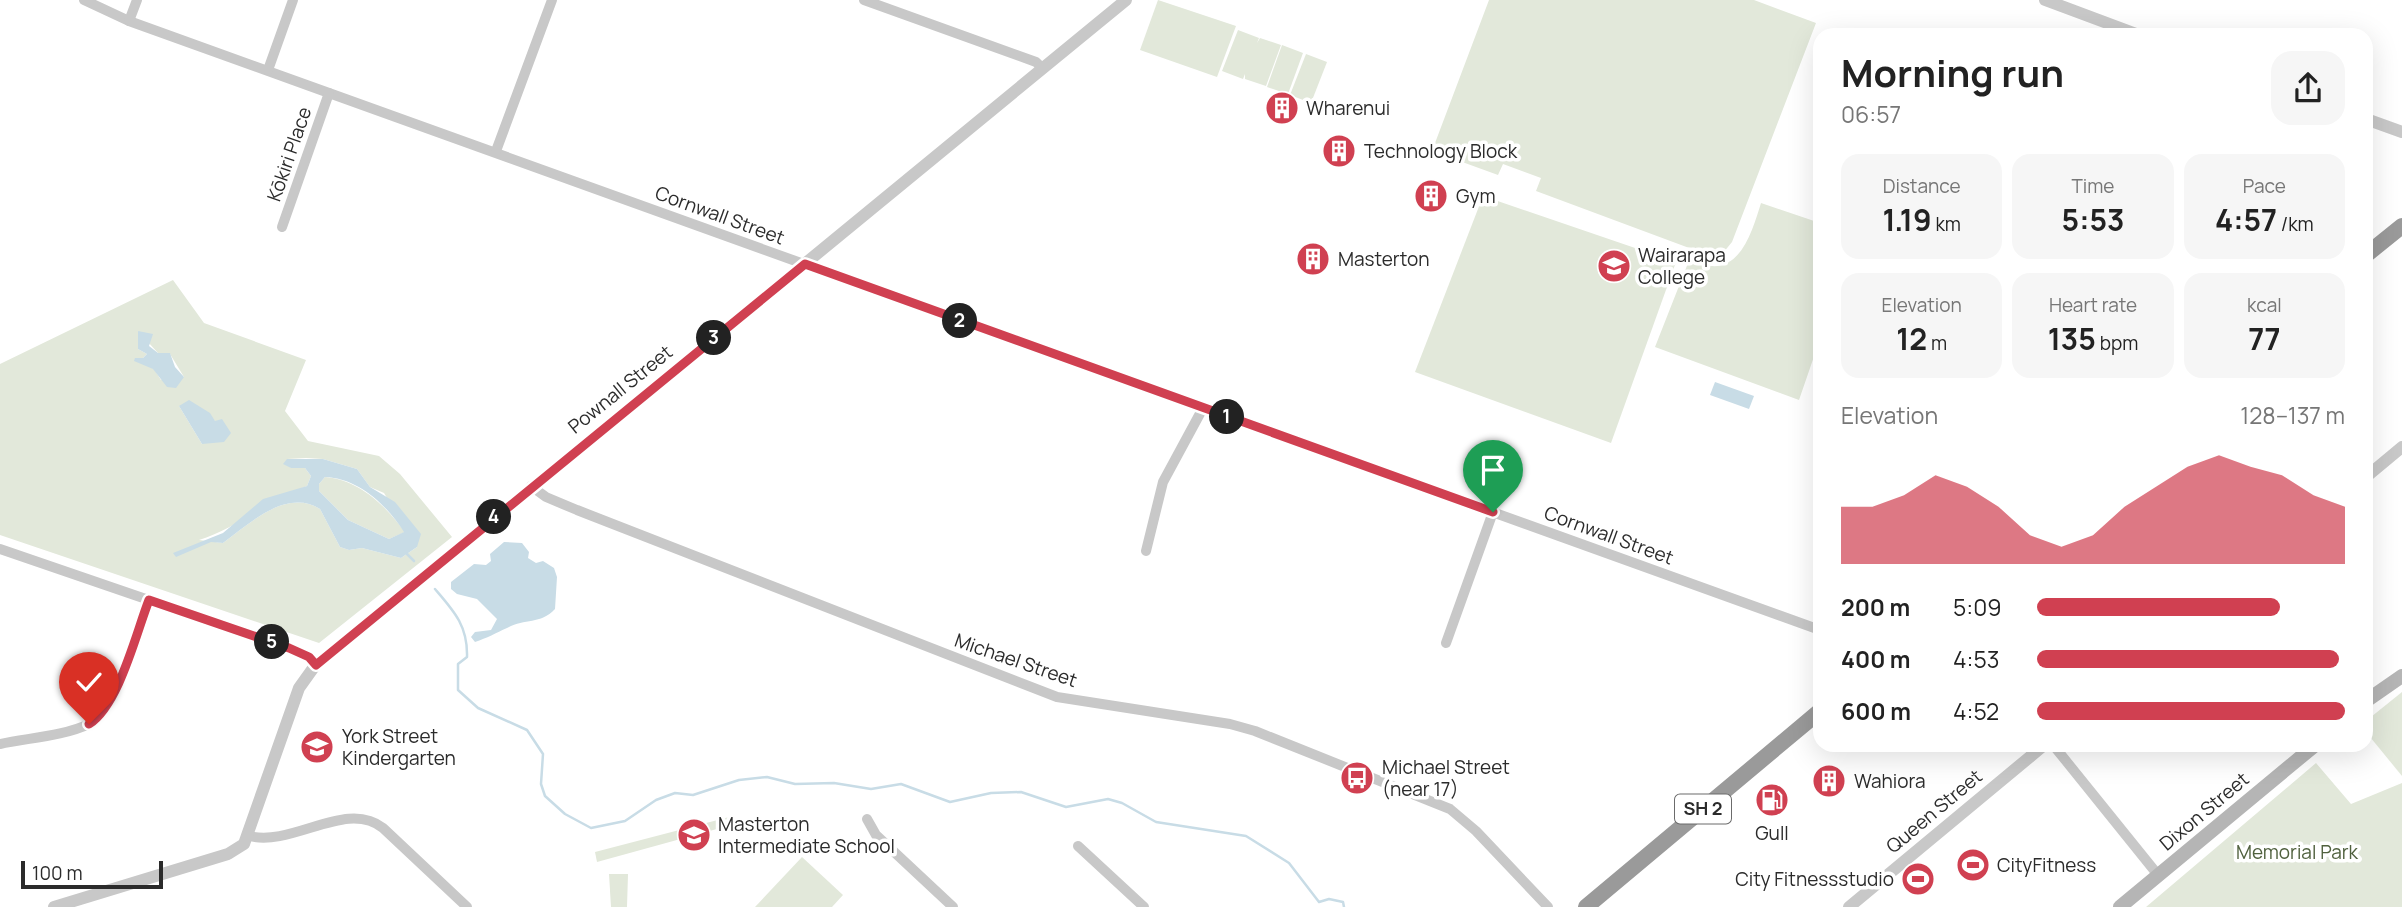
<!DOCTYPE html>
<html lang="en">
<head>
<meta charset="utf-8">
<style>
	body { margin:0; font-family:Manrope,sans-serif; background:#f6f6f6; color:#222; height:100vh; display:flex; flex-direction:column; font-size:26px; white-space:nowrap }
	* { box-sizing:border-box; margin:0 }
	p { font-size:23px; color:#767676 }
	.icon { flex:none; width:38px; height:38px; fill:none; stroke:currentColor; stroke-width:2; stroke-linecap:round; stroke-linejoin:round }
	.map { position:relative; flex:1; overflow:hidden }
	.side { position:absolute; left:1813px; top:28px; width:560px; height:724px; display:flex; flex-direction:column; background:#fff; border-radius:21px; box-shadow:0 7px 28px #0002 }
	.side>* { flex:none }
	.scale { position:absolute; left:21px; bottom:18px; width:142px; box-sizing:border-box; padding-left:7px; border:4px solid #2b2b2b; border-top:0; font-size:19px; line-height:24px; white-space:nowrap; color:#2b2b2b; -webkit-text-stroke:5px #fff; paint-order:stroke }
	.pin { position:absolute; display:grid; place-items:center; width:60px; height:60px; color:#fff; margin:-72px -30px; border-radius:50% 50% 50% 0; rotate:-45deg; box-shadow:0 0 7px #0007 }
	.pin .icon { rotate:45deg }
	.km { position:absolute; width:35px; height:35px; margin:-18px; border-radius:50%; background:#222; color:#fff; font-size:19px; line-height:35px; text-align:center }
	.round { display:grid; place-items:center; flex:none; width:74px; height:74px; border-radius:21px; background:#f6f6f6 }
	.head { display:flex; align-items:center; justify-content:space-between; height:119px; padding:0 28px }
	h1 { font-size:38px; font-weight:700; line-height:52px }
	.stats { display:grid; grid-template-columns:repeat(3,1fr); gap:10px; height:119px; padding:7px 28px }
	.stats div { display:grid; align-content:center; border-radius:18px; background:#f6f6f6; text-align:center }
	.stats b { font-size:30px; font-weight:700 }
	.stats small { font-size:19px; font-weight:400 }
	.stats p { font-size:19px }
	.chart { height:196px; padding:14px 28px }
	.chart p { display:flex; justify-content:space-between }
	.chart svg { width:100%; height:126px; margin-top:7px; fill:#d04051; opacity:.7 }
	ul { padding:0 28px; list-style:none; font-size:23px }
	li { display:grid; grid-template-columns:112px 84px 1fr; align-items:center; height:52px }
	li i { height:18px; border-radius:9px; background:#d04051 }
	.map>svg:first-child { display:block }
	.green { fill:#e2e8da; fill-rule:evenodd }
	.water { fill:#c8dce6; fill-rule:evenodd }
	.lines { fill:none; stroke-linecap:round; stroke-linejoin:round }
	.stream { stroke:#c8dce6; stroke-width:2.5 }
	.minor { stroke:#c8c8c8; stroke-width:10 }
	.tertiary { stroke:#c8c8c8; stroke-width:12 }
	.secondary { stroke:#b5b5b5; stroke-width:14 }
	.trunk { stroke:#9a9a9a; stroke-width:16 }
	.route-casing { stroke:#fff; stroke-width:14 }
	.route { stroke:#d04051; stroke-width:9 }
	.labels { text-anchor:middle; stroke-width:7; stroke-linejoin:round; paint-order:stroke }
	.shield { fill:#fff; stroke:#6b6b6b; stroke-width:2 }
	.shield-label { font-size:18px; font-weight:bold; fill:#2b2b2b }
	.poi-label { font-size:19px; fill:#2b2b2b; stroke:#fff; text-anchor:start }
	.street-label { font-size:19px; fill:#2b2b2b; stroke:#fff }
	.park-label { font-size:19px; fill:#50613e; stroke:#fff }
</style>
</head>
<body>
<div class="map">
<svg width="2402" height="907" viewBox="0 0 2402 907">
	<rect width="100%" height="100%" fill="#fff"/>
	<!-- green -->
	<g class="green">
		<polygon points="1158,0 1236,26 1217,77 1140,50"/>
		<polygon points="1489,0 1754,0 1816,23 1732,242 1723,253 1708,255 1536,191 1541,178 1503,164 1498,175 1432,151"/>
		<polygon points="1238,30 1259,38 1257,43 1260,38 1281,45 1266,86 1245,79 1245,74 1243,79 1222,71"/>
		<polygon points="1282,45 1303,53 1288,94 1267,87"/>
		<polygon points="1306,54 1327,62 1311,103 1290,95"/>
		<polygon points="1483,196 1676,262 1611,443 1415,372"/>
		<path d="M1761,203L1820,223V339L1799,400L1655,347L1690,258C1696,260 1704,265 1711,266C1743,269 1754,225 1761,203Z"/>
		<path d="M173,280L204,323L306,360L285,411L308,441L379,456L400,474L452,537L319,643L0,535V364ZM138,331L158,353L170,354L184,377L161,380L154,369L135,358H143L147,354L138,349ZM179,406L215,421L202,444ZM306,458L323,459L357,469L370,487L384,493L417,547L401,558L362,548L349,550L340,547L320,509C286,488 249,524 223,543L199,540C237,528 269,500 307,486L311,476L305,468H291L287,459Z"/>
		<path d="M325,477C359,480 385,505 405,532L389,539L348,520L319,491V484Z"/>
		<polygon points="2402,692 2402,776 2366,732 2366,721"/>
		<polygon points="2316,763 2351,804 2402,783 2402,907 2146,907"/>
		<polygon points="733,816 735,824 597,862 595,852"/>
		<polygon points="802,857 843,895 832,907 755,907"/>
		<polygon points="609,874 628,874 627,907 611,907"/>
	</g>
	<!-- water -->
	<g class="water">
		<polygon points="138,331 153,334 149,346 158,353 170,353 175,367 184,377 176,388 167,387 153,369 134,361 135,358 143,358 147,354 138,349"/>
		<polygon points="1715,382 1754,396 1749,409 1710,395"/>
		<polygon points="189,400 210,413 215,421 222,419 231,433 224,442 202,444 179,406"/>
		<path d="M287,459H323L357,469L370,487L395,502L421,534L417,547L401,558L362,548L349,550L340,547L320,509C286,488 249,524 223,543L211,542L176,557L173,553L223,533L263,499L307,486L311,476L305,468H291L283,464ZM325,477C358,478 387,505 404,532L389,539L348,520L319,491V484Z"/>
		<path d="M504,542L522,543L529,552L528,558L536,563L543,561L554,568L557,577L555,609C540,625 524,618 507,628C496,633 487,638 475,642L471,637L475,632L491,630L497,619L477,599L457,594L451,589V582L474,564L486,565L491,561L490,554Z"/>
	</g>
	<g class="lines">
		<!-- stream -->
		<g class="stream">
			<polyline points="407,554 414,561"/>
			<path d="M435,589C454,611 468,626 467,657L458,664V690L478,708L527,730L543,754L541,784L545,796L565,814L591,828L625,821L656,800L675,793L693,795L739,780L767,777L795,784L834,783L871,789L901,784L950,802L991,793L1021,792L1066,807L1108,799L1122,803L1156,822L1246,836L1289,863L1319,902L1329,899L1343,902L1344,907"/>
		</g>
		<!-- minor -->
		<g class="minor">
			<polyline points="84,0 129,21 329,93 1820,630"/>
			<polyline points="864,0 1036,62 1042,68"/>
			<polyline points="129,21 137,0"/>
			<polyline points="268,70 293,0"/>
			<polyline points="496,151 552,0"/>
			<polyline points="282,227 329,93"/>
			<polyline points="531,486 546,497 577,510 1057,697 1230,724 1255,731 1450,809 1476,831 1548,907"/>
			<polyline points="0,549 289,648 309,657 316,665"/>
			<polyline points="1146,551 1163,482 1203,408"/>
			<polyline points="1446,643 1493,512"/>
			<path d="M0,744C28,738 64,736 89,724C116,711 138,628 149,600"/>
			<polyline points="2054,746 2158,875"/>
			<polyline points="867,819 876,835 953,907"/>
			<path d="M249,836C294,847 346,799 383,828L467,907"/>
			<polyline points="1078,846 1144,907"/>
		</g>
		<!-- tertiary -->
		<g class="tertiary">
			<polyline points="2045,0 2139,35"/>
			<polyline points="2366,119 2402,132"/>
			<polyline points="2366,477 2402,447"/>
			<polyline points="54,907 228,854 244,844 299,688 314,667 1126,0"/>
			<polyline points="1849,907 2043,746"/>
		</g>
		<!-- secondary -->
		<g class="secondary">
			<polyline points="2366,701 2402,676"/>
			<polyline points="2120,907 2314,746"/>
		</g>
		<!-- trunk -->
		<g class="trunk">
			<polyline points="2366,255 2402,226"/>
			<polyline points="1586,907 1820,711"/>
		</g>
	</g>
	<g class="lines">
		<defs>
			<path id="route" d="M89,724C119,705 136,633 149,600L289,648L309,657L316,665L805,264L1493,512"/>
		</defs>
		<!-- route casing -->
		<use href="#route" class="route-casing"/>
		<!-- route -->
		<use href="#route" class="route"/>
	</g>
	<!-- icons -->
	<defs>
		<symbol id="building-disc" viewBox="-11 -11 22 22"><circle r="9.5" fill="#d04051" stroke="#fff"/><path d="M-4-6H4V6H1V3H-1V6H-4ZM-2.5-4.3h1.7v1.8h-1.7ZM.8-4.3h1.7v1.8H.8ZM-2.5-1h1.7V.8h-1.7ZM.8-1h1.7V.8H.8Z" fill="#fff"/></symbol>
		<symbol id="school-disc" viewBox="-11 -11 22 22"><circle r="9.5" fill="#d04051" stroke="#fff"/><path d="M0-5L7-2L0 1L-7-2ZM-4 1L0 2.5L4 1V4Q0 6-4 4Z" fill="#fff"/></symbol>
		<symbol id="bus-disc" viewBox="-11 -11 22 22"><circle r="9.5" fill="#d04051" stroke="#fff"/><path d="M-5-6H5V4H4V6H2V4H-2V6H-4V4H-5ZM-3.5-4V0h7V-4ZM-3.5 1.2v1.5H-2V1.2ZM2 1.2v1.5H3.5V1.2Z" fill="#fff"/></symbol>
		<symbol id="fuel-disc" viewBox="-11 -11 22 22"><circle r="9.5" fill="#d04051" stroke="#fff"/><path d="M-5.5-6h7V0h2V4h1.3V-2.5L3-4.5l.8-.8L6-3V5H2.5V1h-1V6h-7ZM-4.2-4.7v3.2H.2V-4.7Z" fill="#fff"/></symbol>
		<symbol id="stadium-disc" viewBox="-11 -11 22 22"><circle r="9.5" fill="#d04051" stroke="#fff"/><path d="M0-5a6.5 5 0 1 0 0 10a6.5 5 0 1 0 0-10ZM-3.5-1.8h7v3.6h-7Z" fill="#fff"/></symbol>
	</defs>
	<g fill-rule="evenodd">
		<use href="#building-disc" x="1263" y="89" width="38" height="38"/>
		<use href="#building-disc" x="1320" y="132" width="38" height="38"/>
		<use href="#building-disc" x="1412" y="177" width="38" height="38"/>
		<use href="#building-disc" x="1294" y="240" width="38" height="38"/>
		<use href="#school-disc" x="1595" y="247" width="38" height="38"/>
		<use href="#school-disc" x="298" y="728" width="38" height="38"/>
		<use href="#bus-disc" x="1338" y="759" width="38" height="38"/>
		<use href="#building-disc" x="1810" y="762" width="38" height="38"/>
		<use href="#fuel-disc" x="1753" y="781" width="38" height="38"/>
		<use href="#school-disc" x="675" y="816" width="38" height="38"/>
		<use href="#stadium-disc" x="1954" y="846" width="38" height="38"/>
		<use href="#stadium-disc" x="1899" y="860" width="38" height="38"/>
	</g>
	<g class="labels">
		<!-- shield labels -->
		<rect class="shield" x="1675" y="794.5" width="56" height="29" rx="5"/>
		<g class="shield-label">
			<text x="1703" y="815">SH 2</text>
		</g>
		<!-- poi labels -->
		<g class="poi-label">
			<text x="1306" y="115">Wharenui</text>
			<text x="1364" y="158">Technology Block</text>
			<text x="1456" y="203">Gym</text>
			<text x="1638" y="262">Wairarapa<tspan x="1638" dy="22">College</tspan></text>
			<text x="1338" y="266">Masterton</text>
			<text x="342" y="743">York Street<tspan x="342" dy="22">Kindergarten</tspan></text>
			<text x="1382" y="774">Michael Street<tspan x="1382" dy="22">(near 17)</tspan></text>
			<text x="1854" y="788">Wahiora</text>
			<text x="718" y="831">Masterton<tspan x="718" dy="22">Intermediate School</tspan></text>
			<text x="1772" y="840" text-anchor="middle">Gull</text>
			<text x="1997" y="872">CityFitness</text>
			<text x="1894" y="886" text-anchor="end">City Fitnessstudio</text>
		</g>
		<!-- street labels -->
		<g class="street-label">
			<text transform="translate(289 154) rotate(-71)" y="7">Kōkiri Place</text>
			<text transform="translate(720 215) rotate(20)" y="7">Cornwall Street</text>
			<text transform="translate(620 389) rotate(-39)" y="7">Pownall Street</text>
			<text transform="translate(1609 535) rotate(20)" y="7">Cornwall Street</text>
			<text transform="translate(1016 660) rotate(19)" y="7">Michael Street</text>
			<text transform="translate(1934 811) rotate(-40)" y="7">Queen Street</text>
			<text transform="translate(2204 811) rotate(-40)" y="7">Dixon Street</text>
		</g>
		<!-- park labels -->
		<g class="park-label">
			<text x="2297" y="859">Memorial Park</text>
		</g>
	</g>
</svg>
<div class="scale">100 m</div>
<div class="pin" style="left:1493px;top:512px;background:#1e9e55"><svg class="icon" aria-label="arrive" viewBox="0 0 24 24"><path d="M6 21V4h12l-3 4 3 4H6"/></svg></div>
<div class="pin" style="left:89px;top:724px;background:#d93025"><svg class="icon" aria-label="check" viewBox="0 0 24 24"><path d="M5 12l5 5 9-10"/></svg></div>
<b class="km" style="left:1227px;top:417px">1</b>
<b class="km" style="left:960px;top:321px">2</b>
<b class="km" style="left:714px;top:338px">3</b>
<b class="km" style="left:494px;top:517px">4</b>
<b class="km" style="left:272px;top:642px">5</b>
<section class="side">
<div class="head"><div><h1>Morning run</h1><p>06:57</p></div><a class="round"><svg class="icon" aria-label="share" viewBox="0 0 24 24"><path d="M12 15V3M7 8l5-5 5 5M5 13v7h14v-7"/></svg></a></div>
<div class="stats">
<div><p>Distance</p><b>1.19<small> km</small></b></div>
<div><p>Time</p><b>5:53</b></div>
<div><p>Pace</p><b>4:57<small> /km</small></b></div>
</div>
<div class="stats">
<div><p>Elevation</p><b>12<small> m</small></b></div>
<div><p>Heart rate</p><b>135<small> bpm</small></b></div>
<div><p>kcal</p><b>77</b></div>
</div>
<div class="chart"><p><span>Elevation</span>128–137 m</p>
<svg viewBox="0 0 160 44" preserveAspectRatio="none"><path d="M0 44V24L10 24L20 20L30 13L40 17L50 24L60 34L70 38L80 34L90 24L100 17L110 10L120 6L130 10L140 13L150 20L160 24V44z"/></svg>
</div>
<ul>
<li><b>200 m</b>5:09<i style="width:79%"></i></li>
<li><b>400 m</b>4:53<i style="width:98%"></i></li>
<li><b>600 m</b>4:52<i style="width:100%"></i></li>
</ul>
</section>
</div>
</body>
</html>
